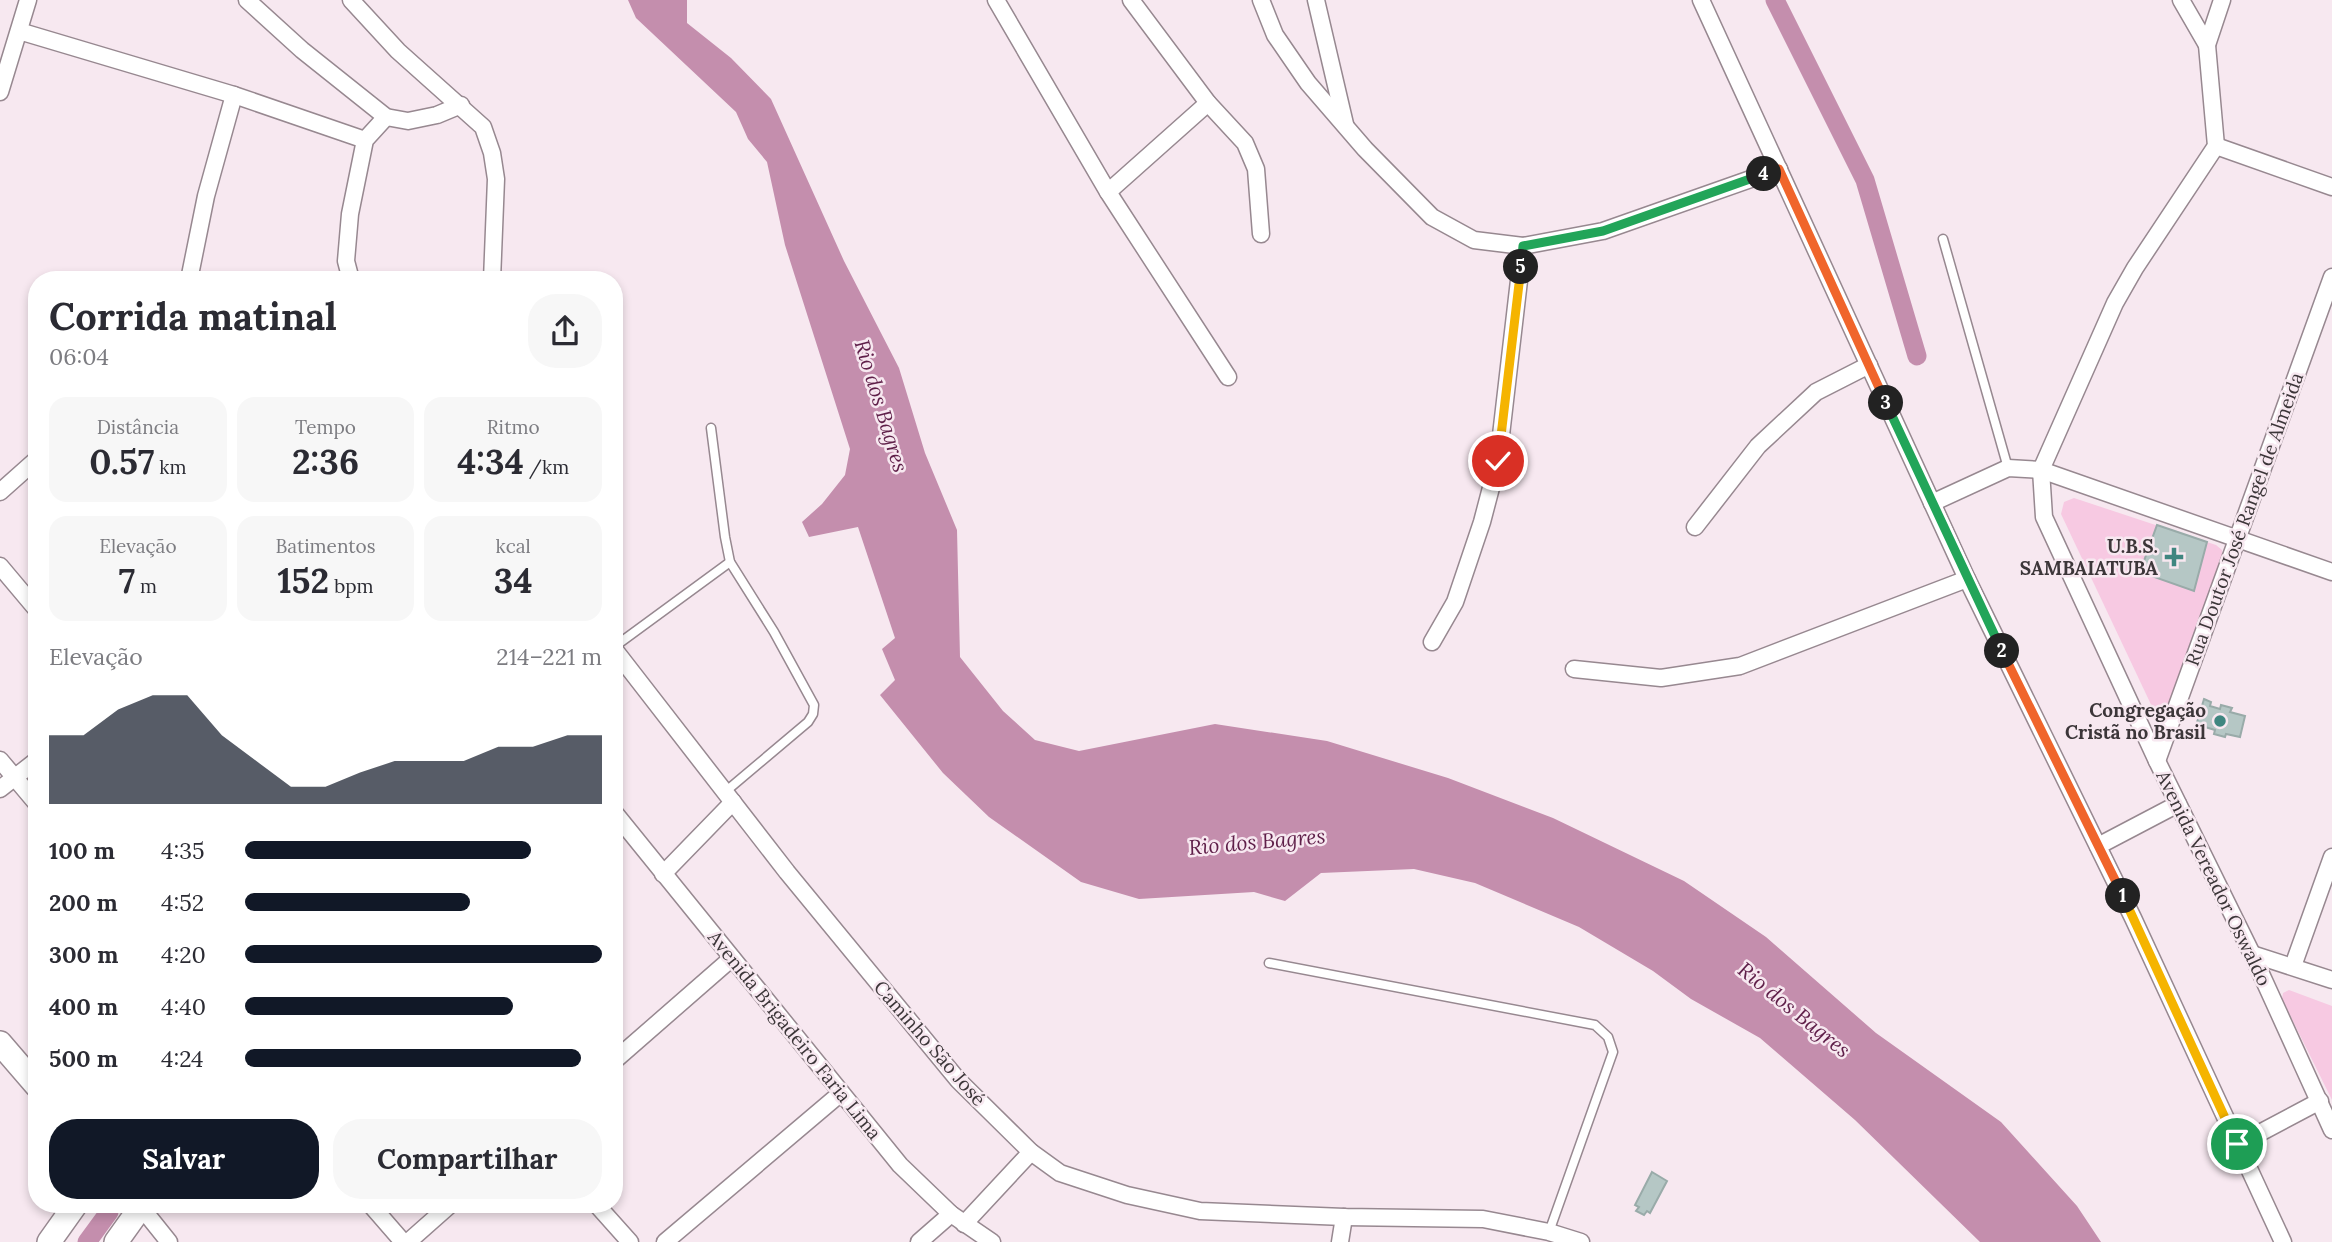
<!DOCTYPE html>
<html lang="pt">
<head>
<meta charset="utf-8">
<style>
	body { margin:0; font-family:Lora,serif; background:#f7f7f7; color:#2b2b33; height:100vh; display:flex; flex-direction:column; font-size:26px; white-space:nowrap }
	* { box-sizing:border-box; margin:0 }
	p { font-size:23px; color:#7c7c81 }
	.icon { flex:none; width:38px; height:38px; fill:none; stroke:currentColor; stroke-width:2; stroke-linecap:round; stroke-linejoin:round }
	.map { position:relative; flex:1; overflow:hidden }
	.panel { position:absolute; left:28px; top:271px; width:595px; height:942px; display:flex; flex-direction:column; background:#fff; border-radius:28px; box-shadow:0 4px 10px #0003 }
	.panel>* { flex:none }
	.pin { position:absolute; display:grid; place-items:center; width:60px; height:60px; color:#fff; margin:-30px; border:4px solid #fff; border-radius:50%; box-shadow:0 2px 7px #0007 }
	.km { position:absolute; width:35px; height:35px; margin:-18px; border-radius:50%; background:#222; color:#fff; font-size:19px; line-height:35px; text-align:center }
	.round { display:grid; place-items:center; flex:none; width:74px; height:74px; border-radius:28px; background:#f7f7f7 }
	.head { display:flex; align-items:center; justify-content:space-between; height:119px; padding:0 21px }
	h1 { font-size:38px; font-weight:700; line-height:52px }
	.stats { display:grid; grid-template-columns:repeat(3,1fr); gap:10px; height:119px; padding:7px 21px }
	.stats div { display:grid; align-content:center; border-radius:18px; background:#f7f7f7; text-align:center }
	.stats b { font-size:35px; font-weight:700 }
	.stats small { font-size:19px; font-weight:400 }
	.stats p { font-size:19px }
	.chart { height:196px; padding:14px 21px }
	.chart p { display:flex; justify-content:space-between }
	.chart svg { width:100%; height:126px; margin-top:7px; fill:#111827; opacity:.7 }
	.cta { display:flex; gap:14px; margin-top:auto; padding:14px 21px }
	.cta a { flex:1; height:80px; border-radius:28px; background:#111827; color:#fff; font-size:28px; font-weight:700; line-height:80px; text-align:center }
	.cta a+a { background:#f7f7f7; color:#2b2b33 }
	ul { padding:0 21px; list-style:none; font-size:23px }
	li { display:grid; grid-template-columns:112px 84px 1fr; align-items:center; height:52px }
	li i { height:18px; border-radius:9px; background:#111827 }
	.map>svg:first-child { display:block }
	.green { fill:#f7c9e2 }
	.water { fill:#c48ead }
	.lines { fill:none; stroke-linecap:round; stroke-linejoin:round }
	.canal { stroke:#c48ead; stroke-width:19 }
	.building { fill:#b5c7c5; stroke:#99aba9; stroke-width:2 }
	.lane-casing { stroke:#978890; stroke-width:11 }
	.street-casing { stroke:#978890; stroke-width:19 }
	.secondary-casing { stroke:#978890; stroke-width:26 }
	.lane { stroke:#fff; stroke-width:8 }
	.street { stroke:#fff; stroke-width:16 }
	.secondary { stroke:#fff; stroke-width:23 }
	.split-1-casing { stroke:#fff; stroke-width:14 }
	.split-2-casing { stroke:#fff; stroke-width:14 }
	.split-3-casing { stroke:#fff; stroke-width:14 }
	.split-4-casing { stroke:#fff; stroke-width:14 }
	.split-5-casing { stroke:#fff; stroke-width:14 }
	.split-6-casing { stroke:#fff; stroke-width:14 }
	.split-1 { stroke:#f5b400; stroke-width:9 }
	.split-2 { stroke:#f0652b; stroke-width:9 }
	.split-3 { stroke:#22a559; stroke-width:9 }
	.split-4 { stroke:#f0652b; stroke-width:9 }
	.split-5 { stroke:#22a559; stroke-width:9 }
	.split-6 { stroke:#f5b400; stroke-width:9 }
	.poi-dot { fill:#3f8680; stroke:#f7e8f0; stroke-width:2.5 }
	.labels { text-anchor:middle; stroke-width:5; stroke-linejoin:round; paint-order:stroke }
	.street-label { font-size:19px; fill:#3c3639; stroke:#f7e8f0 }
	.poi-label { font-size:19px; font-weight:bold; fill:#3c3639; stroke:#f7e8f0; text-anchor:end }
	.water-label { font-size:21px; font-style:italic; fill:#5f1f49; stroke:#f7e8f0 }
</style>
</head>
<body>
<div class="map">
<svg width="2332" height="1242" viewBox="0 0 2332 1242">
	<rect width="100%" height="100%" fill="#f7e8f0"/>
	<!-- green -->
	<g class="green">
		<polygon points="2074,498 2216,545 2222,550 2223,559 2167,714 2155,713 2061,514 2064,502"/>
		<polygon points="2289,990 2332,1006 2332,1100 2282,999 2283,993"/>
	</g>
	<!-- water -->
	<polygon class="water" points="628,0 687,0 687,23 731,58 771,99 844,261 899,368 925,453 957,530 960,657 1003,711 1035,740 1079,751 1215,724 1327,741 1448,778 1553,818 1684,881 1766,937 1876,1033 2001,1122 2077,1206 2101,1242 1980,1242 1855,1120 1760,1038 1691,999 1653,971 1579,927 1475,883 1414,869 1321,873 1285,901 1254,892 1139,899 1081,882 989,817 943,773 880,695 895,680 882,649 895,638 858,527 809,537 802,522 822,504 845,475 850,449 785,245 767,162 748,139 736,112 636,18"/>
	<g class="lines">
		<!-- canal -->
		<g class="canal">
			<polyline points="1775,0 1865,180 1917,356"/>
			<polyline points="87,1242 109,1212"/>
		</g>
	</g>
	<!-- building -->
	<g class="building">
		<polygon points="2157,525 2207,542 2194,591 2140,572"/>
		<polygon points="2204,699 2211,702 2210,706 2220,709 2221,705 2232,708 2230,712 2245,716 2240,737 2226,734 2225,737 2214,734 2215,730 2205,727 2203,731 2195,729"/>
		<polygon points="1652,1172 1667,1181 1650,1213 1647,1211 1644,1215 1636,1211 1639,1207 1635,1205"/>
	</g>
	<g class="lines">
		<defs>
			<g id="lane">
				<polyline points="1943,239 2008,468"/>
				<polyline points="711,428 725,537 730,562 774,632 814,705 813,714 808,722 725,792"/>
				<polyline points="614,647 730,562"/>
				<polyline points="1269,963 1595,1025 1608,1037 1613,1052 1549,1232"/>
			</g>
			<g id="street">
				<polyline points="247,0 302,50 386,117 408,121 437,115 461,105"/>
				<polyline points="351,0 398,51 483,127 492,153 496,179 492,280"/>
				<polyline points="996,0 1108,192 1228,377"/>
				<polyline points="1131,0 1208,103 1245,143 1256,169 1261,234"/>
				<polyline points="1261,0 1275,35 1308,83 1365,149 1432,217 1474,240 1523,246 1603,231 1779,169"/>
				<polyline points="1316,0 1345,124"/>
				<polyline points="1701,0 1967,579 2133,918 2283,1242"/>
				<polyline points="2181,0 2207,45"/>
				<polyline points="2222,0 2207,45 2216,146 2135,268 2115,303 2041,470 2044,517 2157,761 2252,954 2332,1130"/>
				<polyline points="19,31 234,95 365,140"/>
				<polyline points="0,92 28,0"/>
				<polyline points="2216,146 2332,187"/>
				<polyline points="1108,192 1208,103"/>
				<polyline points="189,280 206,196 234,95"/>
				<polyline points="351,280 346,261 350,214 365,140 386,117"/>
				<polyline points="0,492 37,459"/>
				<polyline points="1932,503 2008,468 2041,470 2332,572"/>
				<polyline points="1695,527 1758,446 1816,392 1869,365"/>
				<polyline points="0,566 37,610"/>
				<polyline points="1432,642 1455,602 1482,522 1498,461 1523,246"/>
				<polyline points="614,649 787,872 958,1080 1031,1152 1060,1173 1127,1195 1200,1211 1344,1217 1483,1219 1549,1232 1581,1242"/>
				<polyline points="1574,669 1661,678 1740,666 1967,579"/>
				<polyline points="0,760 37,804"/>
				<polyline points="2157,761 2332,277"/>
				<polyline points="0,789 37,760"/>
				<polyline points="614,812 900,1165 951,1214 992,1242"/>
				<polyline points="2098,846 2178,804"/>
				<polyline points="663,874 733,802"/>
				<polyline points="2252,954 2332,980"/>
				<polyline points="2293,966 2332,857"/>
				<polyline points="614,1061 732,958"/>
				<polyline points="2237,1145 2320,1101"/>
				<polyline points="143,1204 141,1207 169,1242"/>
				<polyline points="370,1204 403,1242"/>
				<polyline points="596,1204 630,1242"/>
				<polyline points="964,1224 1031,1152"/>
				<polyline points="408,1242 451,1204"/>
				<polyline points="665,1242 841,1093"/>
				<polyline points="919,1242 951,1214"/>
				<polyline points="1340,1242 1344,1217"/>
			</g>
			<g id="secondary">
				<polyline points="0,1043 37,1086"/>
				<polyline points="49,1242 76,1204"/>
				<polyline points="116,1242 141,1207 138,1204"/>
			</g>
		</defs>
		<!-- lane casing -->
		<use href="#lane" class="lane-casing"/>
		<!-- street casing -->
		<use href="#street" class="street-casing"/>
		<!-- secondary casing -->
		<use href="#secondary" class="secondary-casing"/>
		<!-- lane -->
		<use href="#lane" class="lane"/>
		<!-- street -->
		<use href="#street" class="street"/>
		<!-- secondary -->
		<use href="#secondary" class="secondary"/>
	</g>
	<g class="lines">
		<defs>
			<polyline id="split-1" points="2123,896 2237,1144"/>
			<polyline id="split-2" points="2002,651 2123,896"/>
			<polyline id="split-3" points="1886,403 2002,651"/>
			<polyline id="split-4" points="1764,174 1779,169 1886,403"/>
			<polyline id="split-5" points="1521,267 1523,246 1603,231 1764,174"/>
			<polyline id="split-6" points="1498,461 1521,267"/>
		</defs>
		<!-- split-1 casing -->
		<use href="#split-1" class="split-1-casing"/>
		<!-- split-2 casing -->
		<use href="#split-2" class="split-2-casing"/>
		<!-- split-3 casing -->
		<use href="#split-3" class="split-3-casing"/>
		<!-- split-4 casing -->
		<use href="#split-4" class="split-4-casing"/>
		<!-- split-5 casing -->
		<use href="#split-5" class="split-5-casing"/>
		<!-- split-6 casing -->
		<use href="#split-6" class="split-6-casing"/>
		<!-- split-1 -->
		<use href="#split-1" class="split-1"/>
		<!-- split-2 -->
		<use href="#split-2" class="split-2"/>
		<!-- split-3 -->
		<use href="#split-3" class="split-3"/>
		<!-- split-4 -->
		<use href="#split-4" class="split-4"/>
		<!-- split-5 -->
		<use href="#split-5" class="split-5"/>
		<!-- split-6 -->
		<use href="#split-6" class="split-6"/>
	</g>
	<!-- markers -->
	<g class="poi-dot">
		<path d="M2170.5 546.5h7v7h7v7h-7v7h-7v-7h-7v-7h7z"/>
		<circle cx="2220" cy="721" r="7"/>
	</g>
	<g class="labels">
		<!-- street labels -->
		<g class="street-label">
			<text transform="translate(2244 519) rotate(-70)" y="7">Rua Doutor José Rangel de Almeida</text>
			<text transform="translate(2214 878) rotate(64)" y="7">Avenida Vereador Oswaldo</text>
			<text transform="translate(795 1035) rotate(51)" y="7">Avenida Brigadeiro Faria Lima</text>
			<text transform="translate(930 1043) rotate(49)" y="7">Caminho São José</text>
		</g>
		<!-- poi labels -->
		<g class="poi-label">
			<text x="2158" y="553">U.B.S.<tspan x="2158" dy="22">SAMBAIATUBA</tspan></text>
			<text x="2206" y="717">Congregação<tspan x="2206" dy="22">Cristã no Brasil</tspan></text>
		</g>
		<!-- water labels -->
		<g class="water-label">
			<text transform="translate(881 406) rotate(73)" y="7">Rio dos Bagres</text>
			<text transform="translate(1257 842) rotate(-5)" y="7">Rio dos Bagres</text>
			<text transform="translate(1794 1010) rotate(39)" y="7">Rio dos Bagres</text>
		</g>
	</g>
</svg>
<div class="pin" style="left:2237px;top:1144px;background:#1e9e55"><svg class="icon" aria-label="arrive" viewBox="0 0 24 24"><path d="M6 21V4h12l-3 4 3 4H6"/></svg></div>
<div class="pin" style="left:1498px;top:461px;background:#d93025"><svg class="icon" aria-label="check" viewBox="0 0 24 24"><path d="M5 12l5 5 9-10"/></svg></div>
<b class="km" style="left:2123px;top:896px">1</b>
<b class="km" style="left:2002px;top:651px">2</b>
<b class="km" style="left:1886px;top:403px">3</b>
<b class="km" style="left:1764px;top:174px">4</b>
<b class="km" style="left:1521px;top:267px">5</b>
<section class="panel">
<div class="head"><div><h1>Corrida matinal</h1><p>06:04</p></div><a class="round"><svg class="icon" aria-label="share" viewBox="0 0 24 24"><path d="M12 15V3M7 8l5-5 5 5M5 13v7h14v-7"/></svg></a></div>
<div class="stats">
<div><p>Distância</p><b>0.57<small> km</small></b></div>
<div><p>Tempo</p><b>2:36</b></div>
<div><p>Ritmo</p><b>4:34<small> /km</small></b></div>
</div>
<div class="stats">
<div><p>Elevação</p><b>7<small> m</small></b></div>
<div><p>Batimentos</p><b>152<small> bpm</small></b></div>
<div><p>kcal</p><b>34</b></div>
</div>
<div class="chart"><p><span>Elevação</span>214–221 m</p>
<svg viewBox="0 0 160 44" preserveAspectRatio="none"><path d="M0 44V20L10 20L20 11L30 6L40 6L50 20L60 29L70 38L80 38L90 33L100 29L110 29L120 29L130 24L140 24L150 20L160 20V44z"/></svg>
</div>
<ul>
<li><b>100 m</b>4:35<i style="width:80%"></i></li>
<li><b>200 m</b>4:52<i style="width:63%"></i></li>
<li><b>300 m</b>4:20<i style="width:100%"></i></li>
<li><b>400 m</b>4:40<i style="width:75%"></i></li>
<li><b>500 m</b>4:24<i style="width:94%"></i></li>
</ul>
<div class="cta"><a>Salvar</a><a>Compartilhar</a></div>
</section>
</div>
</body>
</html>
